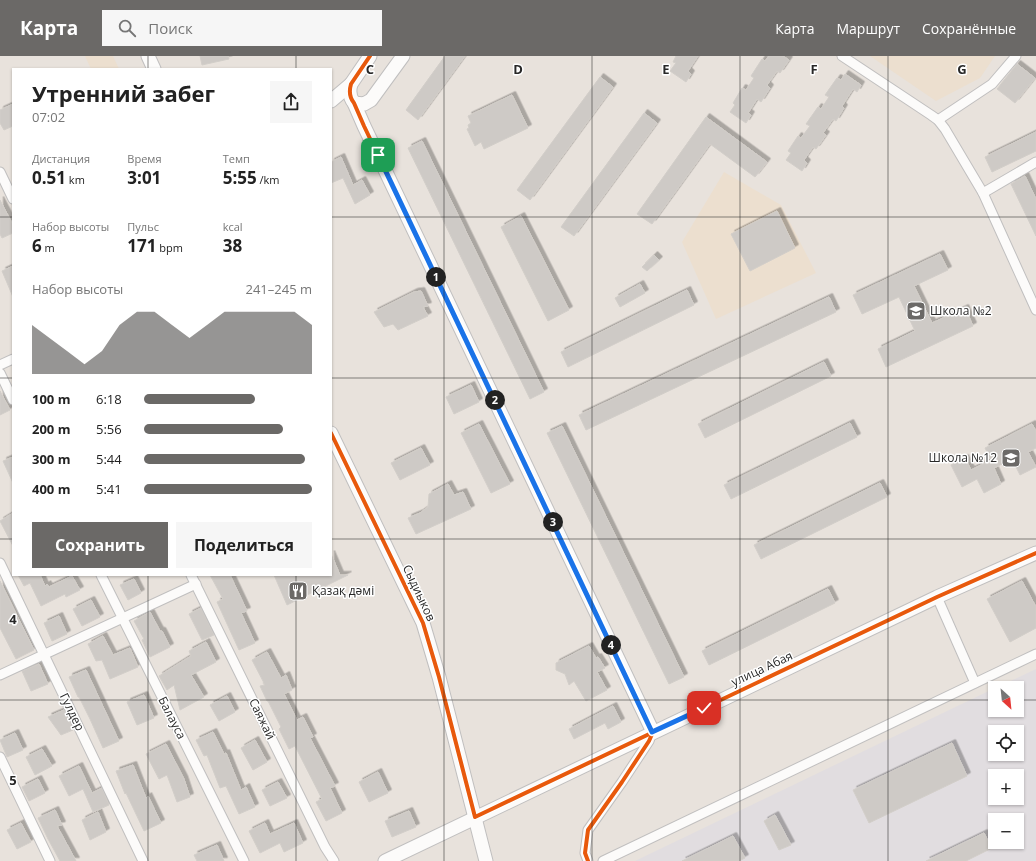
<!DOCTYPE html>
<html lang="ru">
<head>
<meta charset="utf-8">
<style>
	body { margin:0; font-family:"Open Sans",sans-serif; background:#f6f6f6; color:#222; height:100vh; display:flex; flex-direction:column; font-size:15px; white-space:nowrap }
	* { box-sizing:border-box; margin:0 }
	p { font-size:13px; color:#767676 }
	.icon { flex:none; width:22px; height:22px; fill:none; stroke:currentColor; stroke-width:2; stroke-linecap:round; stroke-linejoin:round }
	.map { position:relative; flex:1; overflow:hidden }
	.side { position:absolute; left:12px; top:12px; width:320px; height:508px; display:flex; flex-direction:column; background:#fff; border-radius:0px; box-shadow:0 1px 3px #0004 }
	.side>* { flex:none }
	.needle { width:26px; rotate:153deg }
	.controls { position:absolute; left:988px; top:625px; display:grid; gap:8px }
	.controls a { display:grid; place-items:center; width:36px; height:36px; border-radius:0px; background:#fff; box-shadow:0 1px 3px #0004; font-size:20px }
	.pin { position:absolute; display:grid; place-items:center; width:34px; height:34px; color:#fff; margin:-17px; border-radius:8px; box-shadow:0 2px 6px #0006 }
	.km { position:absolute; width:20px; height:20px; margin:-10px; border-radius:50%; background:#222; color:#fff; font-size:11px; line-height:20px; text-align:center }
	.round { display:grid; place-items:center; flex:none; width:42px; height:42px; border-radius:0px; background:#f6f6f6 }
	.headline { display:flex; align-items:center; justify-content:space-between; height:68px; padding:0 20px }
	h1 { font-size:22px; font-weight:700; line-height:30px }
	.figures { display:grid; grid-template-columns:repeat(3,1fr); gap:6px; height:68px; padding:4px 20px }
	.figures div { display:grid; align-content:center }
	.figures b { font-size:17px; font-weight:700 }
	.figures small { font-size:11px; font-weight:400 }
	.figures p { font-size:11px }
	.chart { height:112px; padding:8px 20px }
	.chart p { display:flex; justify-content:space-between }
	.chart svg { width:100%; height:72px; margin-top:4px; fill:#6b6967; opacity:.7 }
	.button { display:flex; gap:8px; margin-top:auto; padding:8px 20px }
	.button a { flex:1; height:46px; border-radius:0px; background:#6b6967; color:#fff; font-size:16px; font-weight:700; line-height:46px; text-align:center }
	.button a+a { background:#f6f6f6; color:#222 }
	ul { padding:0 20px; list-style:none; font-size:13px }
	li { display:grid; grid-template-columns:64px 48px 1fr; align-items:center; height:30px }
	li i { height:10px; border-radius:5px; background:#6b6967 }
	header { display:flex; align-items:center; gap:24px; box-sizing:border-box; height:56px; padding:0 20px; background:#6b6967; color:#fff }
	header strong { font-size:19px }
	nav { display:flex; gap:22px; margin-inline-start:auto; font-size:14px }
	.search { width:280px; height:36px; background:#f6f6f6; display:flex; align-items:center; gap:10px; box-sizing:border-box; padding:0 14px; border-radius:0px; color:#767676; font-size:15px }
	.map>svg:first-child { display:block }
	.industrial { fill:#e1dde0; fill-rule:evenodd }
	.education { fill:#ecdfcf }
	.building { fill:#cecac6; stroke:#d2cec9; filter:url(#shadow) }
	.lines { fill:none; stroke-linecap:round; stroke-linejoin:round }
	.street-casing { stroke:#c0bfbf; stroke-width:11 }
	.secondary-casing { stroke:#c0bfbf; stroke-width:15 }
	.street { stroke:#fcfbfa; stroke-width:9 }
	.secondary { stroke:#fcfbfa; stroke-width:13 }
	.cycleway-casing { stroke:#fff; stroke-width:6 }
	.cycleway { stroke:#e8590c; stroke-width:4 }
	.route-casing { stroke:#fff; stroke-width:8 }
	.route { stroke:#1a73e8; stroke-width:5 }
	.grid { fill:none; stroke:#282828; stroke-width:1; stroke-opacity:0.55 }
	.labels { text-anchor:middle; stroke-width:3; stroke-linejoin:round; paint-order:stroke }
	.poi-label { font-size:12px; fill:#282828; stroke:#fff; text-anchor:start }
	.street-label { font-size:12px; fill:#282828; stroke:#fff }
	.grid-label { font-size:13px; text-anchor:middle; font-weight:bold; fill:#282828; stroke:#fff; stroke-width:3; stroke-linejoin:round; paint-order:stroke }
</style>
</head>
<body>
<header>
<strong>Карта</strong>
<div class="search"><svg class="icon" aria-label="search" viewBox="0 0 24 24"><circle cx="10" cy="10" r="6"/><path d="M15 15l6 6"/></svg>Поиск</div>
<nav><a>Карта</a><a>Маршрут</a><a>Сохранённые</a></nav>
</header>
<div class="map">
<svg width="1036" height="805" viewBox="0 0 1036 805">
	<defs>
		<filter id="shadow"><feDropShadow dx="3.5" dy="-3.5" stdDeviation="0" flood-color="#0004"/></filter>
	</defs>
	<rect width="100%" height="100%" fill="#e8e2dc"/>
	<!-- industrial -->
	<path class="industrial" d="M1036,613V805H635L995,632V654H1017V632H996ZM995,676H1017V698H995ZM995,720H1017V742H995ZM995,764H1017V786H995Z"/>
	<!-- education -->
	<g class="education">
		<polygon points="85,0 113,0 119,13 91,13"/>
		<polygon points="870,0 995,0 980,22 936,45"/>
		<polygon points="724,116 781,149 816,217 716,263 682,186"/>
	</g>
	<!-- building -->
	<g class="building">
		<polygon points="200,0 228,0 229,3 202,9"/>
		<polygon points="445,0 465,0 418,64 406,54"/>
		<polygon points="676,0 698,0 688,15 691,18 686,26 670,15 676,7 673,6"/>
		<polygon points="769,0 783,0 789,4 780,17 777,15 767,29 770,32 761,46 757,43 748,57 751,59 746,67 730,56 735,49 733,47 742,32 746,34 754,22 751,20 762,3 765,5"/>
		<polygon points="1017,8 1035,22 1015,47 997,33"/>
		<polygon points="845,18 861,29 857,36 853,33 842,50 844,52 836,65 833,63 823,77 826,79 816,93 813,91 804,104 807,107 802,115 786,104 791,97 788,95 798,80 801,82 810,70 806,68 818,51 821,53 829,41 825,39 837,22 841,24"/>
		<polygon points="600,21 613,31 530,144 517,134"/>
		<polygon points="512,39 528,72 484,93 481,86 475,90 467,73 469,72 468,69 471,67 468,60"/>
		<polygon points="13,48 13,70 4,74 0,67 0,54"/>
		<polygon points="644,57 657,67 574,180 561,171"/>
		<polygon points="706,61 767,106 755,121 710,88 652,168 637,158"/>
		<polygon points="1036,76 1036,95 992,116 985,101"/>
		<polygon points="422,85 544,336 530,343 408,92"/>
		<polygon points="341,101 353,129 362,124 370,139 355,148 343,122 331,127 331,106"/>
		<polygon points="1025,120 1036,143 1036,180 1011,128"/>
		<polygon points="0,144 13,169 13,177 2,182 0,178"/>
		<polygon points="777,155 795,192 750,215 731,178"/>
		<polygon points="521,160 569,254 548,265 501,171"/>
		<polygon points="940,198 948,214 914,230 932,267 965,252 973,270 886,311 878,293 915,275 899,241 862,258 853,239"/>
		<polygon points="654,199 659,204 647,215 642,211"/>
		<polygon points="13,210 13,241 2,215"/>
		<polygon points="640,228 645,237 620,251 615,242"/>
		<polygon points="687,234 694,249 568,311 561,296"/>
		<polygon points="421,235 428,250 423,251 428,260 398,274 393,268 384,271 374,256 414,236"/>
		<polygon points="829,241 836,256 586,374 579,359"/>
		<polygon points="824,306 831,320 705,382 698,368"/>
		<polygon points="471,329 479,346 454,358 446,341"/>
		<polygon points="0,335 10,354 0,359"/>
		<polygon points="850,367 857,381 731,443 724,429"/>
		<polygon points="479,368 510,428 491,437 461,377"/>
		<polygon points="1032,368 1036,375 1036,392 1028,396 1036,411 1020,419 1012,403 994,412 1001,428 984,437 977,423 962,431 951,409 965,402 971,414 991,404 985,392"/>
		<polygon points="562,370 684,621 669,628 547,377"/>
		<polygon points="421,392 430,409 400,424 391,407"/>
		<polygon points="13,401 13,427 3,405"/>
		<polygon points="880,427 887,441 761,503 754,489"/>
		<polygon points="448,428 454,439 463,436 471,453 416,478 408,462 420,457 428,451 429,438"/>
		<polygon points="13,457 13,490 0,465"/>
		<polygon points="331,498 340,519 348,519 287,549 274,519 331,519"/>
		<polygon points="18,519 40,519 45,530 47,528 49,531 72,520 80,534 66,541 65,538 41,550 30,527 24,530"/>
		<polygon points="210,519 230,519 247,555 241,557 255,587 239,594 217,546 223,543"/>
		<polygon points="134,523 141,537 128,544 120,529"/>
		<polygon points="0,525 34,594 16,603 0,572"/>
		<polygon points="1022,525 1036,551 1036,572 1010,586 987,543"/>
		<polygon points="828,533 835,547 709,609 702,595"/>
		<polygon points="91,544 100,561 82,570 73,553"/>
		<polygon points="201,552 214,579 202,584 189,558"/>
		<polygon points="150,556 160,575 162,575 170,591 150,601 142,584 144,583 134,565"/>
		<polygon points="59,560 67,578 52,585 44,567"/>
		<polygon points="103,580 113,599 130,592 138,611 110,623 102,604 96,605 88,588"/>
		<polygon points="206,586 216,606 191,619 204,641 180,654 174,629 167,634 159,620 191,600 189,595"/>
		<polygon points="589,590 596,602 598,601 605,612 597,616 607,634 586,645 574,625 569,629 565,618 556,614 556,607"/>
		<polygon points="267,596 281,622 286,619 292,634 284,638 297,664 303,661 313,681 310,682 335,730 330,732 342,757 326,765 316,746 322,743 295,690 289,693 279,673 281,671 268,645 267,645 260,630 265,629 252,604"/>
		<polygon points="39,608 48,628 31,635 22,615"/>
		<polygon points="86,614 119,685 103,692 90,663 79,641 78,641 69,621"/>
		<polygon points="144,639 154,662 137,669 127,646"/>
		<polygon points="227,640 235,656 219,665 210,649"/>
		<polygon points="613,650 621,666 608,673 605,667 574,683 569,673"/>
		<polygon points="64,654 73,674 61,679 48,661"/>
		<polygon points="213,676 224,698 226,697 241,734 246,731 255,751 239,758 226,730 220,732 207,699 204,700 196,684"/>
		<polygon points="15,677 23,694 7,701 0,684"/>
		<polygon points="255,684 267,706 253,714 241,692"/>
		<polygon points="952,687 967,720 869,767 853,734"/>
		<polygon points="166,688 184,723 190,741 177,746 167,719 159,723 146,698"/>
		<polygon points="42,693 52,710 35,719 26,701"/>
		<polygon points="133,709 146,742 148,740 161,767 144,775 126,737 125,738 116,715"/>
		<polygon points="79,710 92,737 102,732 109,749 93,756 83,733 69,740 59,720"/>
		<polygon points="378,716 388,737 369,746 359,726"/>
		<polygon points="38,723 45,737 29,745 22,731"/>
		<polygon points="278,726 287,742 270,750 262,734"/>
		<polygon points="55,754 62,769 57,770 76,805 60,805 48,783 38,762"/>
		<polygon points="409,755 416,771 392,781 385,765"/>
		<polygon points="98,756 106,776 90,784 82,764"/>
		<polygon points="775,759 791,789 779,794 764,765"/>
		<polygon points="21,767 31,786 17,793 7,774"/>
		<polygon points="265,767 270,778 294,767 303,787 284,796 280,787 260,797 249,775"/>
		<polygon points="984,777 992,792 966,805 926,805"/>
		<polygon points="733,780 745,802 739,805 682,805"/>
		<polygon points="217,789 224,805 197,805 194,799"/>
	</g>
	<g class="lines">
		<defs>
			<g id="street">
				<polyline points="842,0 931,59 938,64 945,73 983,137 1036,254"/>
				<polyline points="938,64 992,28 1016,0"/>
				<polyline points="0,116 13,143"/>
				<polyline points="983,137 1036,106"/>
				<polyline points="0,309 13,303"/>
				<polyline points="0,317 13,344"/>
				<polyline points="0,507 143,805"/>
				<polyline points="101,519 244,805"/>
				<polyline points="191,519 325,791 334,805"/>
				<polyline points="937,541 975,627"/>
				<polyline points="0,619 196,528"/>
				<polyline points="0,701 50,805"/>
				<polyline points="588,805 585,797 588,774 622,726 649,685 652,676"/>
				<polyline points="603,805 1036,598"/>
			</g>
			<g id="secondary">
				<polyline points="148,0 154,13"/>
				<path d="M370,0L351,28C349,35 349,41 354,47L364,70L653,676"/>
				<polyline points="331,45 351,28"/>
				<polyline points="354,47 364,48 371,44 403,0"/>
				<polyline points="331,377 423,567 439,621 486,805"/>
				<polyline points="385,805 937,541 1036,497"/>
			</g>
		</defs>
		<!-- street casing -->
		<use href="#street" class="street-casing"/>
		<!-- secondary casing -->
		<use href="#secondary" class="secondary-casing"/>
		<!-- street -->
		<use href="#street" class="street"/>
		<!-- secondary -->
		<use href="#secondary" class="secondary"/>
		<defs>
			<g id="cycleway">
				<path d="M370,0L351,28C349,35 349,41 354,47L364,70L653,676L649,685L622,726L588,774L585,797L588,805"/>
				<polyline points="331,377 423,567 439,621 475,761 937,541 1036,497"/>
			</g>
		</defs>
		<!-- cycleway casing -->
		<use href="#cycleway" class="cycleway-casing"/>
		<!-- cycleway -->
		<use href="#cycleway" class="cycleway"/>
	</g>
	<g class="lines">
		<defs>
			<polyline id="route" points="378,99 652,676 704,652"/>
		</defs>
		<!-- route casing -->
		<use href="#route" class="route-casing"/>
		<!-- route -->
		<use href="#route" class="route"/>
	</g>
	<!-- grid -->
	<path class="grid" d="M148,0V13M296,0V13M444,0V805M592,0V805M740,0V805M888,0V805M0,161H13M331,161H1036M0,322H13M331,322H1036M0,483H13M331,483H1036M148,519V805M296,519V805M0,644H995M1017,644H1036"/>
	<!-- icons -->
	<defs>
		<symbol id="school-square" viewBox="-11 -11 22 22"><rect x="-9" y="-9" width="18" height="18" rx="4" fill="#6b6967" stroke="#fff"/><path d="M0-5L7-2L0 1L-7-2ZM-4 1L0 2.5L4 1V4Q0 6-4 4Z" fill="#fff"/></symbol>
		<symbol id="restaurant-square" viewBox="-11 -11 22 22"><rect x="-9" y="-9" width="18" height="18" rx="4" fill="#6b6967" stroke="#fff"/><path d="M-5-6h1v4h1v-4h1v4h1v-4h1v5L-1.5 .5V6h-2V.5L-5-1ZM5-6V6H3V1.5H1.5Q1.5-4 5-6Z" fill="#fff"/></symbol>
	</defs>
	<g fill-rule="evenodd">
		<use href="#school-square" x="905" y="244" width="22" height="22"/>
		<use href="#school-square" x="1000" y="391" width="22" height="22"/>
		<use href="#restaurant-square" x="287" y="524" width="22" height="22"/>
	</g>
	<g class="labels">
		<!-- poi labels -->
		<g class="poi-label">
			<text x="930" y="259">Школа №2</text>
			<text x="997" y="406" text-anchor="end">Школа №12</text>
			<text x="312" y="539">Қазақ дәмі</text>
		</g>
		<!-- street labels -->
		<g class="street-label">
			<text transform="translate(419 537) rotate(65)" y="4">Сыдиыков</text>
			<text transform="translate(762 613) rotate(-25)" y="4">улица Абая</text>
			<text transform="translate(72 656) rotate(64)" y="4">Гулдер</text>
			<text transform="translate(172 662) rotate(63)" y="4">Балауса</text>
			<text transform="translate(262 663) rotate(64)" y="4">Саяжай</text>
		</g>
	</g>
	<g class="grid-label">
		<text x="370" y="18">C</text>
		<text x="518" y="18">D</text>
		<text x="666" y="18">E</text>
		<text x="814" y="18">F</text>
		<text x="962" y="18">G</text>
		<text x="13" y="568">4</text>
		<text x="13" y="729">5</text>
	</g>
</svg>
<div class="controls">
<a><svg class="needle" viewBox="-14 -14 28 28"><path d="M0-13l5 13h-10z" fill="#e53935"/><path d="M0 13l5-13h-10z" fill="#767676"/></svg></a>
<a><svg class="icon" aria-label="locate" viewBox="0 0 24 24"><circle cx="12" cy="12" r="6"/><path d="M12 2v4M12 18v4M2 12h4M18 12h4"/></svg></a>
<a>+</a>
<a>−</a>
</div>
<div class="pin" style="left:378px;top:99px;background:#1e9e55"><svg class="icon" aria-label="arrive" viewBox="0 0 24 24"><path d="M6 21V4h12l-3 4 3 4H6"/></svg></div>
<div class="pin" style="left:704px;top:652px;background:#d93025"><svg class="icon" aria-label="check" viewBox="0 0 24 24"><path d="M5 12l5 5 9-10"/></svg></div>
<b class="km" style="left:436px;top:221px">1</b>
<b class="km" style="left:495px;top:344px">2</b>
<b class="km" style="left:553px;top:466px">3</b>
<b class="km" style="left:611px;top:589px">4</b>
<section class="side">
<div class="headline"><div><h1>Утренний забег</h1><p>07:02</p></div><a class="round"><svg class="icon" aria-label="share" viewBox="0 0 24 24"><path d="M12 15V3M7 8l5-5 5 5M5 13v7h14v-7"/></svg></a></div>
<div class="figures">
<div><p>Дистанция</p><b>0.51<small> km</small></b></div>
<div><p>Время</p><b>3:01</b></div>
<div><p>Темп</p><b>5:55<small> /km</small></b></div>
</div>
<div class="figures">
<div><p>Набор высоты</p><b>6<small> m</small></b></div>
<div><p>Пульс</p><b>171<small> bpm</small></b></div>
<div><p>kcal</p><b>38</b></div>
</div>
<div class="chart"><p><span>Набор высоты</span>241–245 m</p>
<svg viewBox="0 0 160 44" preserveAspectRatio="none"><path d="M0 44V14L10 22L20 30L30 38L40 30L50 14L60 6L70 6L80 14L90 22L100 14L110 6L120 6L130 6L140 6L150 6L160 14V44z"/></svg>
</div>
<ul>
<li><b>100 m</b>6:18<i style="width:66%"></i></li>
<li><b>200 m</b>5:56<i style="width:83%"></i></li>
<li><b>300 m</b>5:44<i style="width:96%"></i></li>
<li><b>400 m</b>5:41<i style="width:100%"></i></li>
</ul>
<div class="button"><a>Сохранить</a><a>Поделиться</a></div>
</section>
</div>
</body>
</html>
